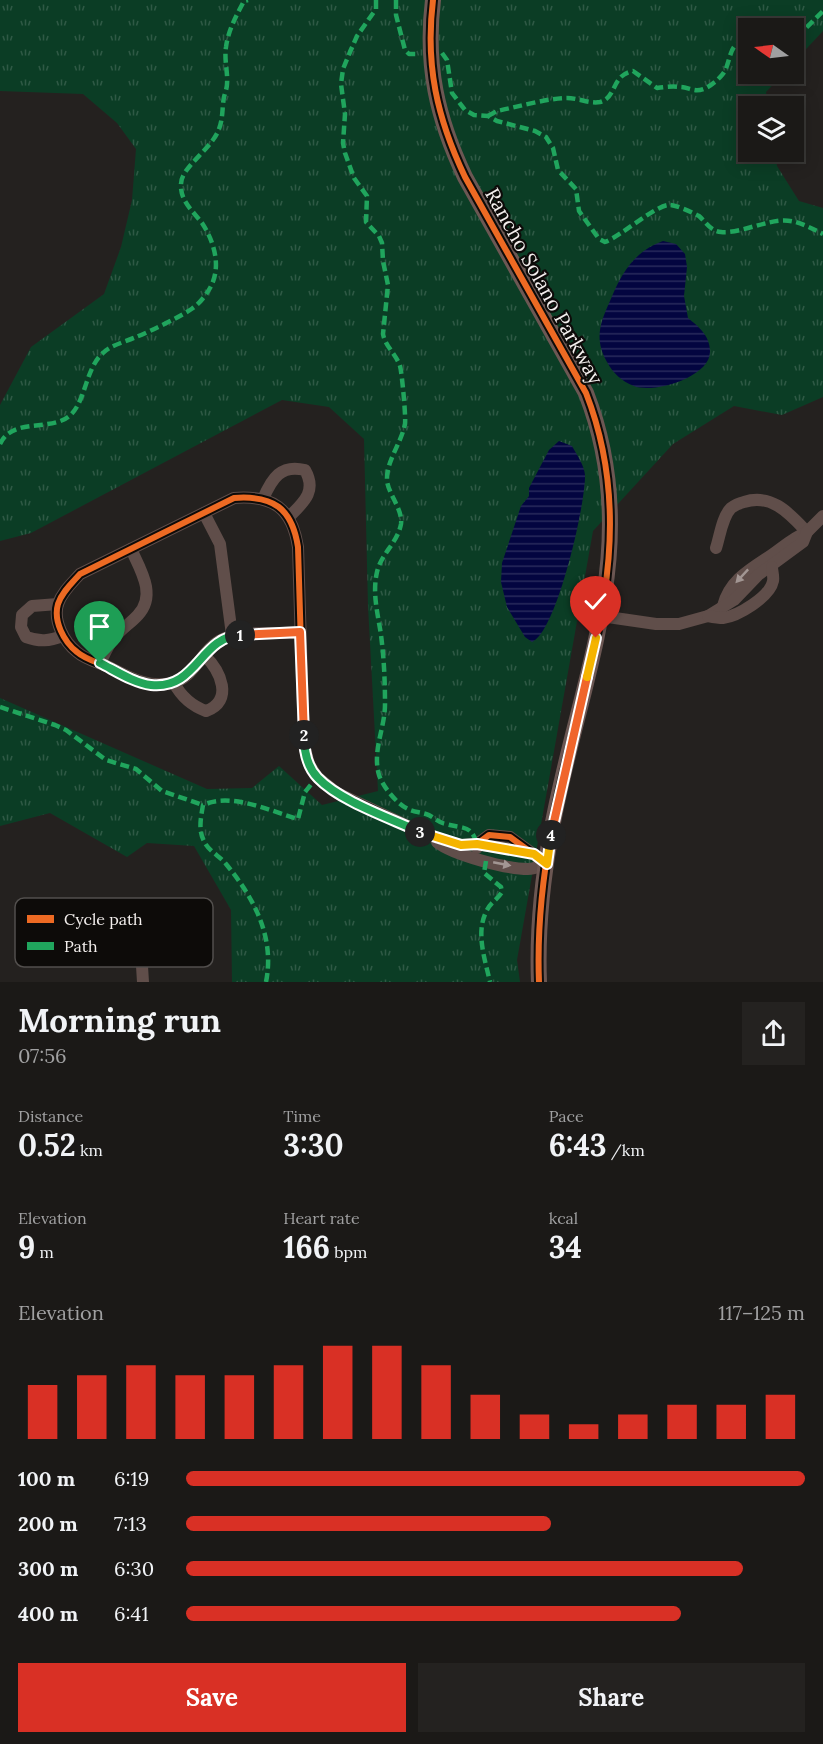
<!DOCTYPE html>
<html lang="en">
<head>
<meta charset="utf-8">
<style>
	body { margin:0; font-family:Lora,serif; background:#242220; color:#f1f3f6; height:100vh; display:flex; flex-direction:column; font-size:22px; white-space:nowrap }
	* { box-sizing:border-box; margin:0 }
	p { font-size:20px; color:#a0a0a1 }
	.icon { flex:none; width:33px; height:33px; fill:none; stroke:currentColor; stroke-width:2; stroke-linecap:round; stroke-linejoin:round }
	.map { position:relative; height:982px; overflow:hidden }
	.drawer { display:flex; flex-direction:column; background:#1b1917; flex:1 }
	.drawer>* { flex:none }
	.needle { width:39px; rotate:284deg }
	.tools { position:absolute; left:738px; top:18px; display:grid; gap:12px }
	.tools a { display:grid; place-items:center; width:66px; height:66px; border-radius:0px; background:#1b1917; box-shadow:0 3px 15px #0003,0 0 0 2px #393836; font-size:30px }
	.pin { position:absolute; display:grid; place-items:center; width:51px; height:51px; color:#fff; margin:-62px -26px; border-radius:50% 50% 50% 0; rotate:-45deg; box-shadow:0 0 6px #0007 }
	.pin .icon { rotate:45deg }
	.km { position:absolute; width:30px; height:30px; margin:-15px; border-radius:50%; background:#222; color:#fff; font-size:16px; line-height:30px; text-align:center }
	.round { display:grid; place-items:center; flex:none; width:63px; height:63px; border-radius:0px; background:#242220 }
	.overview { display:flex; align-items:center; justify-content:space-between; height:102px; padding:0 18px }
	h1 { font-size:33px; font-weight:700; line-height:45px }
	.metrics { display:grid; grid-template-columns:repeat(3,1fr); gap:9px; height:102px; padding:6px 18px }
	.metrics div { display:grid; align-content:center }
	.metrics b { font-size:30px; font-weight:700 }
	.metrics small { font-size:16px; font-weight:400 }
	.metrics p { font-size:16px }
	.chart { height:168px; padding:12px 18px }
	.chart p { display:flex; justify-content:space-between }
	.chart svg { width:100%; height:108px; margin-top:6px; stroke:#d93025; stroke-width:6 }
	.cta { display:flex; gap:12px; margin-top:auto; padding:12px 18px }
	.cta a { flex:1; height:69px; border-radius:0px; background:#d93025; color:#fff; font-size:24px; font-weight:700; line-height:69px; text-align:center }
	.cta a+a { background:#242220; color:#f1f3f6 }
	ul { padding:0 18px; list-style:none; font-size:20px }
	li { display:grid; grid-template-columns:96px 72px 1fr; align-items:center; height:45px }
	li i { height:15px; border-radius:8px; background:#d93025 }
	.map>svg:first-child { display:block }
	.grass { fill:url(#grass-tufts) }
	.water { fill:url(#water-rules) }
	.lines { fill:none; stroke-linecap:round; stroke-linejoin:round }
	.street { stroke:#604e4a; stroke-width:12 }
	.secondary { stroke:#6c5753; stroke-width:16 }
	.quiet { stroke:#20a55d; stroke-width:4.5; stroke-dasharray:9 4.5; stroke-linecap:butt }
	.cycleway-casing { stroke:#0d0b09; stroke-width:10 }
	.cycleway { stroke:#ed6a23; stroke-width:6 }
	.oneway { fill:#a29693 }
	.split-1-casing { stroke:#fff; stroke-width:12 }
	.split-2-casing { stroke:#fff; stroke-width:12 }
	.split-3-casing { stroke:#fff; stroke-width:12 }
	.split-4-casing { stroke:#fff; stroke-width:12 }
	.split-5-casing { stroke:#fff; stroke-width:12 }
	.split-6-casing { stroke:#fff; stroke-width:12 }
	.split-1 { stroke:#22a559; stroke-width:8 }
	.split-2 { stroke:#f0652b; stroke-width:8 }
	.split-3 { stroke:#22a559; stroke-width:8 }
	.split-4 { stroke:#f5b400; stroke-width:8 }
	.split-5 { stroke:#f0652b; stroke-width:8 }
	.split-6 { stroke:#f5b400; stroke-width:8 }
	.labels { text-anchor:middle; stroke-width:4.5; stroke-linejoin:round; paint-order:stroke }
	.street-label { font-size:20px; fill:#f3efed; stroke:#0d0b09 }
	.key { fill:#0d0b09; stroke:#524f4d; stroke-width:1.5 }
	.key-label { font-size:16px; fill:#f3efed }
</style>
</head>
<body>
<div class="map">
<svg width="823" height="982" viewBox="0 0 823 982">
	<defs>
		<pattern id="grass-tufts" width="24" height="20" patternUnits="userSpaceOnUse" patternTransform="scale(1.5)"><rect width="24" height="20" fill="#0b3d25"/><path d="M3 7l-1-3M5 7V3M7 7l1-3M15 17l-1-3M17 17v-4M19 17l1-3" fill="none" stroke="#2f5945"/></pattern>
		<pattern id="water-rules" width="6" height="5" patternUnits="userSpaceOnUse" patternTransform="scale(1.5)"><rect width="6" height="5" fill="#030540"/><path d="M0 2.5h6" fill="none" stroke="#282a5c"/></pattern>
	</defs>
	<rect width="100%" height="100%" fill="#24211f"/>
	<!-- grass -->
	<polygon class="grass" points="0,0 823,0 823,31 794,62 794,28 748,28 748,74 783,74 766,92 768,106 748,106 748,152 775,152 777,166 799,201 823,208 823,397 782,415 734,406 673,444 593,531 517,960 520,982 232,982 231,910 194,846 147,843 127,857 50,813 0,826 0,698 207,789 252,788 279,766 322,805 378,791 368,606 364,439 329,407 282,400 31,533 0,541 0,405 31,347 104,294 121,247 132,200 136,149 117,123 83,94 0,91"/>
	<!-- water -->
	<g class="water">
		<path d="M663,241L676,244L685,254L687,267L684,296L688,318C699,327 710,336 710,351C711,377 653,394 634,386C621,381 613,373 607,362C594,339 600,323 610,301C621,274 634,251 663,241Z"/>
		<path d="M559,441L572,446C577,455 584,465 585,475C586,502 557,632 532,642L525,637L507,607L501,582L502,563L521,506L529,496V488L549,450Z"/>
	</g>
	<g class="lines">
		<!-- street -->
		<g class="street">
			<path d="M263,499C272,478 281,464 305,470C317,491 304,502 289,517"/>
			<polyline points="204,513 220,544 232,635"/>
			<path d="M716,548C720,536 722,517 731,508C735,505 740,503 744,502C772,493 790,514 807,532"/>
			<path d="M58,604L32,606L22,615L21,627L26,637C40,642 49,641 63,636"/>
			<path d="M723,606C729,582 747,571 767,558C781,549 792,538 807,532"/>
			<polyline points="601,616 656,624 679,624 708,616 734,600 758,575 803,542 807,532 823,516"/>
			<path d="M708,616C713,617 718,618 723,618C738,616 770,597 773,581C774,577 772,571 772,567"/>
			<path d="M300,632C276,635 239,629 219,641C200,652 194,679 171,683C148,688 131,678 111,668C100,663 86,660 77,652C64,642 53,621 58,604C62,592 72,583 80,574L234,498C273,495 292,508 298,547L304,745L309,764L317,777L337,793L429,836L461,845L477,844L489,835L510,837L547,864"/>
			<path d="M100,663C104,655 108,645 114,638C121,629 131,623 138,615C157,595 140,569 131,549"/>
			<path d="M174,683C181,696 192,706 206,711C234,701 221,671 204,655"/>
			<path d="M437,842C453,855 507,869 528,869C534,869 541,866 547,864"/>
			<polyline points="477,848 477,844 527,852"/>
			<polyline points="135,940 142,966 143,982"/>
		</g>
		<!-- secondary -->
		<path class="secondary" d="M433,0C425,65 437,118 465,177L586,393C646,547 578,681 551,833C542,882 537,932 539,982"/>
		<!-- quiet -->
		<g class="quiet">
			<path d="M376,0V9L357,36L350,52L343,69L341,84L345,114L343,143L345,153L354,178L367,196L366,222L379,236L382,243L383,261L388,285L383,334C385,346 396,354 400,366C402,373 406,417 405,424C401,444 386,461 387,481C389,495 403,510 401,524C398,542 381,554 377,572C372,594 378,614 381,635C384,658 385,681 385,704C385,729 372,750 379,775C383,787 397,804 408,809C414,812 420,812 426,814C433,816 438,823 446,824C463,829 471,824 477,844"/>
			<polyline points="396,0 396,15 405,50 409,54 419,54"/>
			<polyline points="794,32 806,28 823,11"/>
			<path d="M442,53L447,60L452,93L465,110L474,115L488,116L497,121L535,131L546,137L553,148L558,170L576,189L579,211L599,239L605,242C621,236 656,205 669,205C674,204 694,213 699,216C706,222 710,231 721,232C730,233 740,230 748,228C785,218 788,216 823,234"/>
			<path d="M488,116L497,111C517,107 548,98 567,98C578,98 590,104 600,102C617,98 611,75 633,71L657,88C664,87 673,86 680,87C685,87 689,89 694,90C704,92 715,83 722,75C732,64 727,39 748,42"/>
			<path d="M0,444C12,419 44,430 65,419C86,408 84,369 103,353C111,345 125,342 136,337C151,331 180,317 193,308C200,303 206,295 210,288C222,267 214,241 202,223C193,211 180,201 181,184C181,167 212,149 219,129C223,119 222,108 224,97C225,93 227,88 227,84C228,72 224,60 226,47C228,31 236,16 244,1L248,0"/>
			<polyline points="0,707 55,725 66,730 106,760 136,769 162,791 203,805"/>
			<path d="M486,861L484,873L501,887L502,892C498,899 491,902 487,910C475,932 485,959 490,982"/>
			<path d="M266,982C275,937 254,898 226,864C220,856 208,851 204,841C198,830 201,817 203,805C231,792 270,811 298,819L305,792L317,777"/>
		</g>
		<defs>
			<g id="cycleway">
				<path d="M433,0C425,65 437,118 465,177L586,393C646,547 578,681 551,833C542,882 537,932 539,982"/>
				<path d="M300,632C276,635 239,629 219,641C200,652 194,679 171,683C148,688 131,678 111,668C100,663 86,660 77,652C64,642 53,621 58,604C62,592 72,583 80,574L234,498C273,495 292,508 298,547L304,745L309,764L317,777L337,793L429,836L461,845L477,844L489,835L510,837L547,864"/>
			</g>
		</defs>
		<!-- cycleway casing -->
		<use href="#cycleway" class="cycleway-casing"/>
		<!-- cycleway -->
		<use href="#cycleway" class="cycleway"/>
	</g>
	<!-- one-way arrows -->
	<defs><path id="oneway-solid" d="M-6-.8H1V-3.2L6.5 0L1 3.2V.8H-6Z" transform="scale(1.5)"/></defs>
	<g class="oneway">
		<use href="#oneway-solid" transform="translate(742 576) rotate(133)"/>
		<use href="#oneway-solid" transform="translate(502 864) rotate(11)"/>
	</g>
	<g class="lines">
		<defs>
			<path id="split-1" d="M100,663C116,671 134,683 151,685C197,690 200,637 240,635"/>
			<polyline id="split-2" points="240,635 300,632 304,735"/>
			<path id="split-3" d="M304,735C304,749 307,767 318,778C340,801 390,818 420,832"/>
			<polyline id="split-4" points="420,832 461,845 477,844 534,854 547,864 551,835"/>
			<polyline id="split-5" points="551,835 587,677"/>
			<polyline id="split-6" points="587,677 596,638"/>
		</defs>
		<!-- split-1 casing -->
		<use href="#split-1" class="split-1-casing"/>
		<!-- split-2 casing -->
		<use href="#split-2" class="split-2-casing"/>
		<!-- split-3 casing -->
		<use href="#split-3" class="split-3-casing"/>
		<!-- split-4 casing -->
		<use href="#split-4" class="split-4-casing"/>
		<!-- split-5 casing -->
		<use href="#split-5" class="split-5-casing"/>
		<!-- split-6 casing -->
		<use href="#split-6" class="split-6-casing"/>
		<!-- split-1 -->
		<use href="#split-1" class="split-1"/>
		<!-- split-2 -->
		<use href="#split-2" class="split-2"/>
		<!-- split-3 -->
		<use href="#split-3" class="split-3"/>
		<!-- split-4 -->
		<use href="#split-4" class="split-4"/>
		<!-- split-5 -->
		<use href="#split-5" class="split-5"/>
		<!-- split-6 -->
		<use href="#split-6" class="split-6"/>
	</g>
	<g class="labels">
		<!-- street labels -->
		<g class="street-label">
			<text transform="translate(544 286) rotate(61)" y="7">Rancho Solano Parkway</text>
		</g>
	</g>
	<!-- legend -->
	<rect x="15" y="898" width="198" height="69" rx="9" class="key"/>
	<rect x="27" y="915" width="27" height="8" fill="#ed6a23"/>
	<rect x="27" y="942" width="27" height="8" fill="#20a55d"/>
	<g class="key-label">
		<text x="64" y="925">Cycle path</text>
		<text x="64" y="952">Path</text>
	</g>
</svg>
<div class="tools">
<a><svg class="needle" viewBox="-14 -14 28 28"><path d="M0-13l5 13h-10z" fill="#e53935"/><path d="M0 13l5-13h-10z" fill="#a0a0a1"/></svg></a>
<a><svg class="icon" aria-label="layers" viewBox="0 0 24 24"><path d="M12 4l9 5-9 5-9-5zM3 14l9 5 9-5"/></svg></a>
</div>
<div class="pin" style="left:100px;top:663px;background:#1e9e55"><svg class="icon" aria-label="arrive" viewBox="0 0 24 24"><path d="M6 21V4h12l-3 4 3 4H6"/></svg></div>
<div class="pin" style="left:596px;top:638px;background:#d93025"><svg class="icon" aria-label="check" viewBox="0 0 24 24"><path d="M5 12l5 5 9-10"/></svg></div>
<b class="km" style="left:240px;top:635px">1</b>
<b class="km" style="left:304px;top:735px">2</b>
<b class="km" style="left:420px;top:832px">3</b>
<b class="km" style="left:551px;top:835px">4</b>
</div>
<section class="drawer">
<div class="overview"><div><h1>Morning run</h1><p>07:56</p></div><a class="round"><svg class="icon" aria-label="share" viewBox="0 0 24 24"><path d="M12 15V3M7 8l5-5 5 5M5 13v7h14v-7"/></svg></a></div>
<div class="metrics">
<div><p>Distance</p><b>0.52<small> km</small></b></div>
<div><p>Time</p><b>3:30</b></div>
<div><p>Pace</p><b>6:43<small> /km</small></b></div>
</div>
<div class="metrics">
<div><p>Elevation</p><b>9<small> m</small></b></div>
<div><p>Heart rate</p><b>166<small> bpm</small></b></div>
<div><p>kcal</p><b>34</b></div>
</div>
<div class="chart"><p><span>Elevation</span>117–125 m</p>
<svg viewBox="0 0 160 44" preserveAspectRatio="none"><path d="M5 44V22M15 44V18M25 44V14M35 44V18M45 44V18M55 44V14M65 44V6M75 44V6M85 44V14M95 44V26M105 44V34M115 44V38M125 44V34M135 44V30M145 44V30M155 44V26"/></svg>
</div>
<ul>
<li><b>100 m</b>6:19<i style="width:100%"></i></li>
<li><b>200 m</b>7:13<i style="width:59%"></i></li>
<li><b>300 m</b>6:30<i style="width:90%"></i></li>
<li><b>400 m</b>6:41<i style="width:80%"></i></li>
</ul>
<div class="cta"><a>Save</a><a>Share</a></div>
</section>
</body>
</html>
